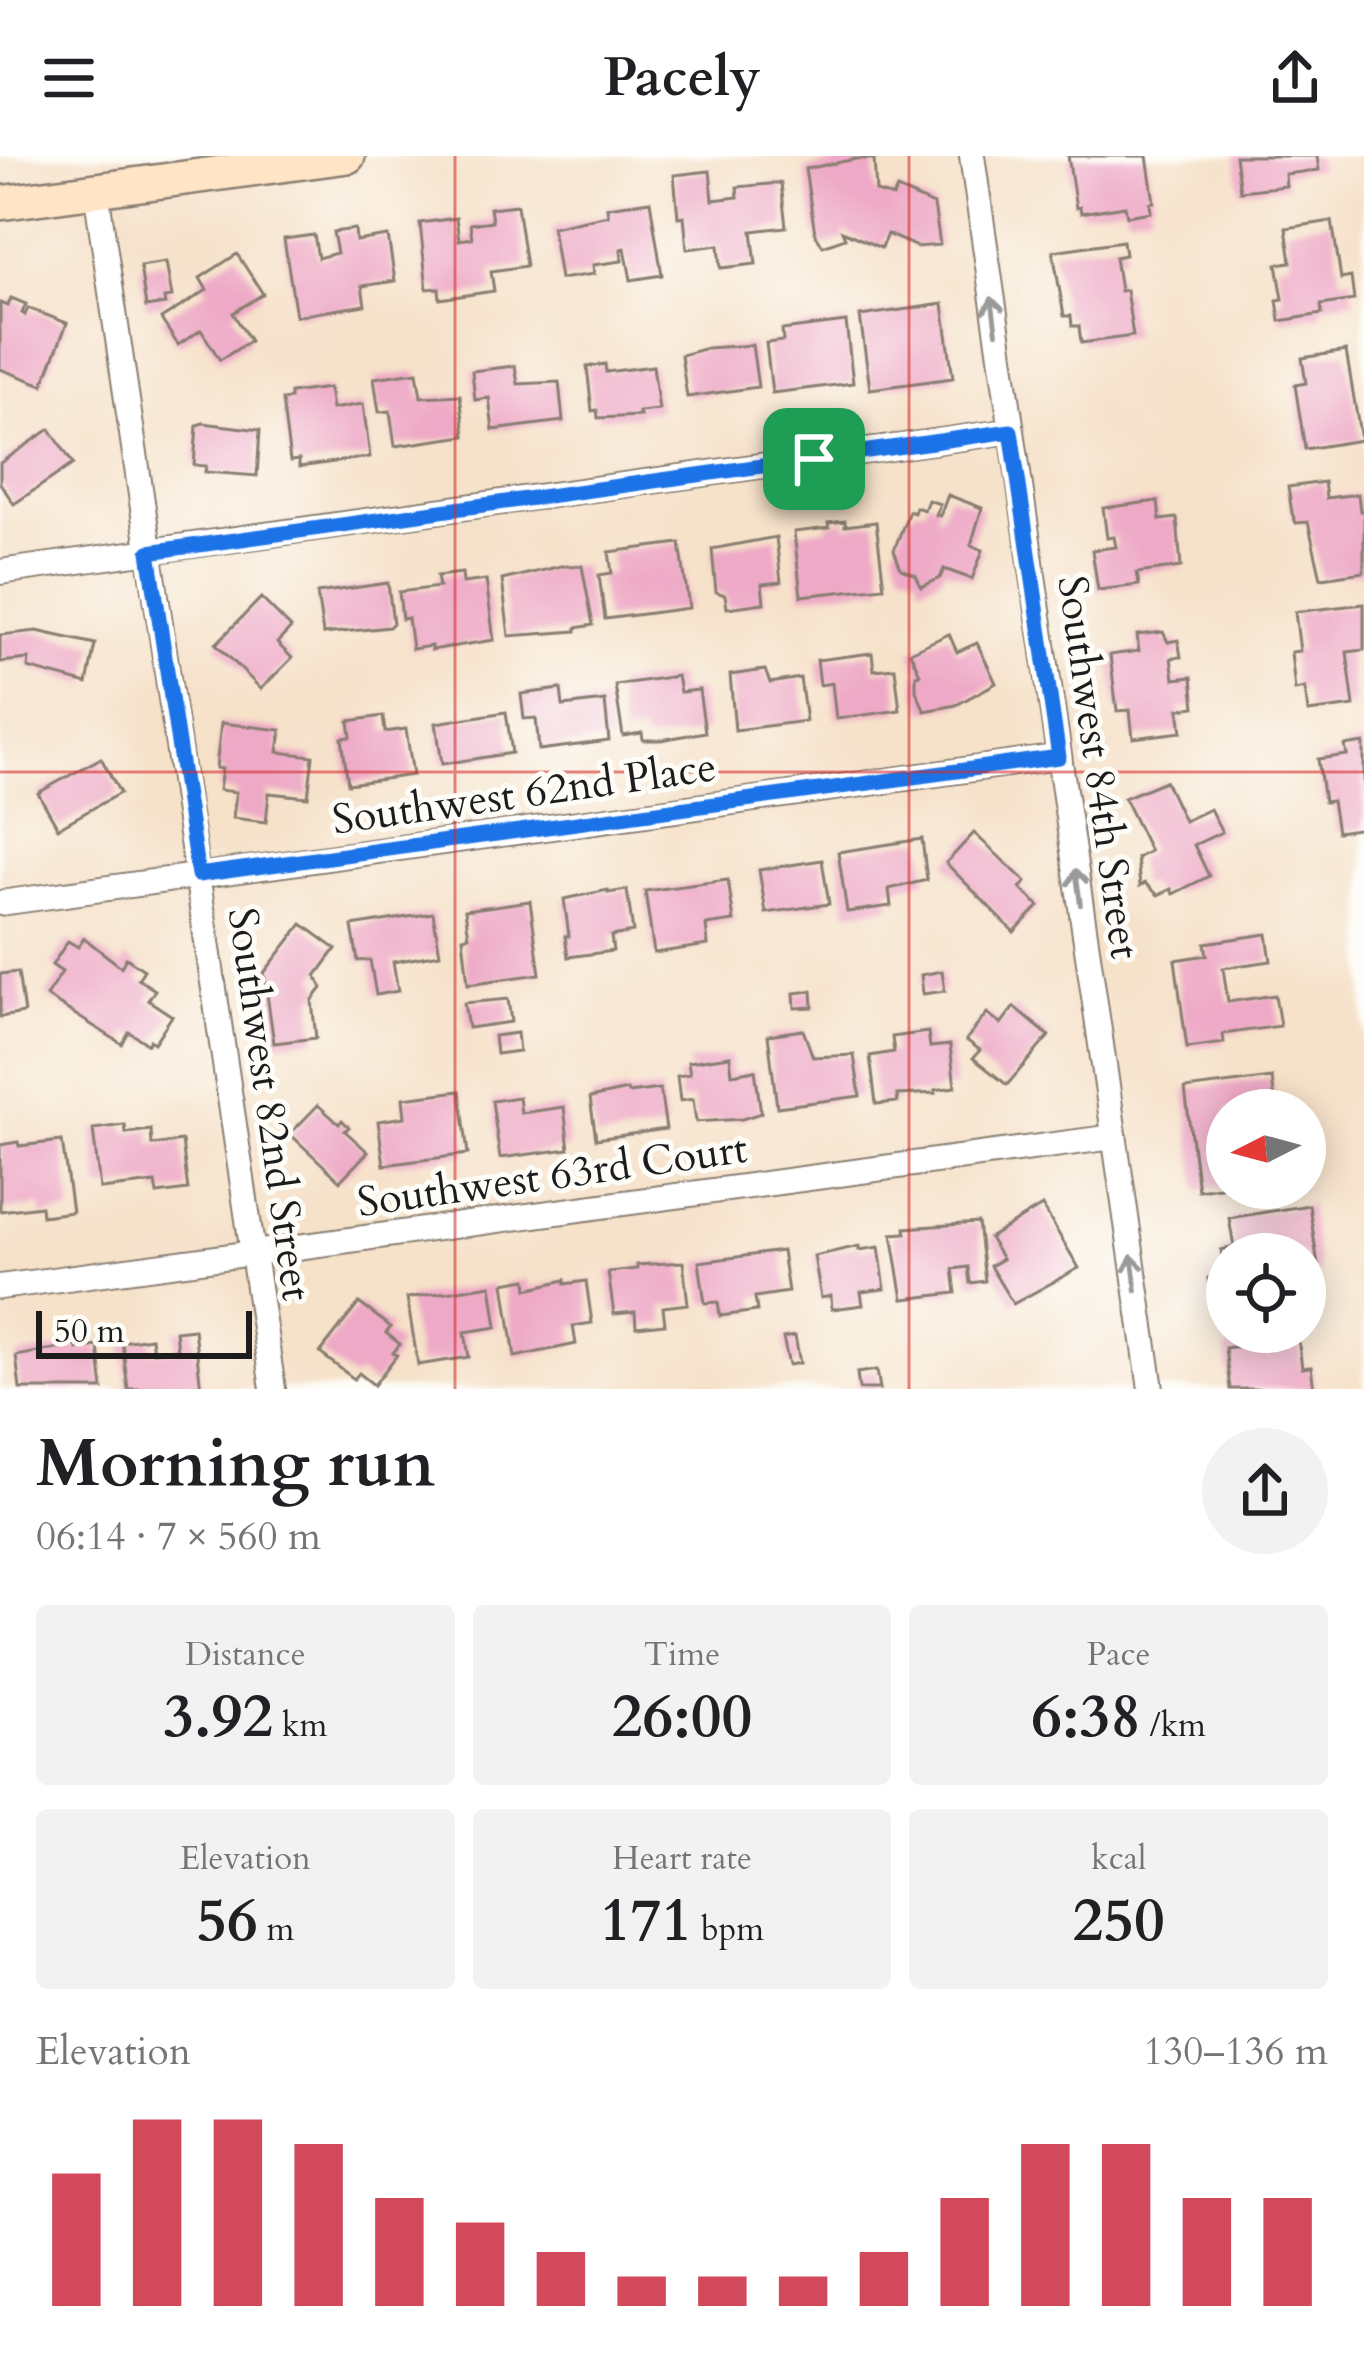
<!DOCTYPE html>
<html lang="en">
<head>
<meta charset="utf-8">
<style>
	body { margin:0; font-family:Cardo,serif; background:#f2f2f2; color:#202124; height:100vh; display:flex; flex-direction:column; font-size:45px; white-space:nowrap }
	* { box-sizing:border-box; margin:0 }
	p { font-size:39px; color:#757577 }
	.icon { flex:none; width:66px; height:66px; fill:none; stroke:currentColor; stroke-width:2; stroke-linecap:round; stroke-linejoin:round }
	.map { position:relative; height:1233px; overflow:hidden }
	.details { display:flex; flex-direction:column; background:#fff; flex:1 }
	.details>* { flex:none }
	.needle { width:78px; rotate:264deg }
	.controls { position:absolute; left:1206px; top:933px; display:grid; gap:24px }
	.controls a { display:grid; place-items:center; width:120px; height:120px; border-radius:50%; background:#fff; box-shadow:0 6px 30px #0003; font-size:60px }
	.scale { position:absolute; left:36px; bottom:30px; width:216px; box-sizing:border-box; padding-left:12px; border:6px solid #1c1c1c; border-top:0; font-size:33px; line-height:42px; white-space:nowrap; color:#1c1c1c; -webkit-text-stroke:9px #fdfcf7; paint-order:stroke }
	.pin { position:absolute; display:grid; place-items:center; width:102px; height:102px; color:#fff; margin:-51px; border-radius:24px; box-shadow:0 6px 18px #0006 }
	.round { display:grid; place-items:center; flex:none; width:126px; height:126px; border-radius:63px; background:#f2f2f2 }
	.head { display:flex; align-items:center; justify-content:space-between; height:204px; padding:0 36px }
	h1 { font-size:66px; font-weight:700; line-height:90px }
	.stats { display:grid; grid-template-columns:repeat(3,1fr); gap:18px; height:204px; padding:12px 36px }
	.stats div { display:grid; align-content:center; border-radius:12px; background:#f2f2f2; text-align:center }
	.stats b { font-size:60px; font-weight:700 }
	.stats small { font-size:33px; font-weight:400 }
	.stats p { font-size:33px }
	.chart { height:336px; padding:24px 36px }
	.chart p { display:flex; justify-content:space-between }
	.chart svg { width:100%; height:216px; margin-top:12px; stroke:#d1495b; stroke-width:6 }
	header { display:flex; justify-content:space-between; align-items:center; height:156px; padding:0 36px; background:#fff; font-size:54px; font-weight:700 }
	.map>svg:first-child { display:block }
	.building { fill:#eea9c6 }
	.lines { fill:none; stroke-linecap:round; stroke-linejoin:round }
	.street-casing { stroke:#897e72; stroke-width:28 }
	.secondary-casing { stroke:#897e72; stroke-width:38 }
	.street { stroke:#fff; stroke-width:24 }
	.secondary { stroke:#ffe4c6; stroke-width:33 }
	.oneway { stroke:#999 }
	.route-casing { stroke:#fff; stroke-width:24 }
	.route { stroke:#1a73e8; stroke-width:15 }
	.grid { fill:none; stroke:#d62828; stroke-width:3; stroke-opacity:0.55 }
	.labels { text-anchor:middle; stroke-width:10; stroke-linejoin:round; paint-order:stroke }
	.street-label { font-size:42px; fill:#1c1c1c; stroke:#fdfcf7 }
</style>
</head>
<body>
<header><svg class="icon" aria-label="menu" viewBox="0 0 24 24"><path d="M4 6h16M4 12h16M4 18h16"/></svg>Pacely<svg class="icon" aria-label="share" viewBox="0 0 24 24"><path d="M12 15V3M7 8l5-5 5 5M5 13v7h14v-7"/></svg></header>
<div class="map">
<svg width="1364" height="1233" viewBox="0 0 1364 1233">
	<rect width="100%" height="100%" fill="#fdfcf7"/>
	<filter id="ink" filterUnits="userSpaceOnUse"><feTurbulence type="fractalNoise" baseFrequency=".00833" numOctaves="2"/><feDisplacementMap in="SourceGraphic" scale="24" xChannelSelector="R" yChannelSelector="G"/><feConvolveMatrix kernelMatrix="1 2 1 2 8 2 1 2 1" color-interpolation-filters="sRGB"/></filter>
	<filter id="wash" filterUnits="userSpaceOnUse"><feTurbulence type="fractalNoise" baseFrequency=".004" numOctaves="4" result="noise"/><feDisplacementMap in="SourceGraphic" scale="48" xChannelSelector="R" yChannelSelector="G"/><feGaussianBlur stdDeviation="2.7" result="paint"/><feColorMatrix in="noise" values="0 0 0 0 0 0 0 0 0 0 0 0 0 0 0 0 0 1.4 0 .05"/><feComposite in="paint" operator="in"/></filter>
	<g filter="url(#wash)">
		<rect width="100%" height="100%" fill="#f6e1c9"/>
		<g id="blocks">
			<!-- building -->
			<g class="building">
				<polygon points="1068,0 1147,0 1154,46 1150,47 1151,56 1127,60 1125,50 1081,57 1080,51 1076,52"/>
				<polygon points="1235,0 1317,0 1319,14 1285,18 1286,30 1240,35"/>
				<polygon points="856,3 874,3 876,36 893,41 897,33 934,49 940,89 917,91 887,78 881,92 842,75 845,82 823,90 815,77 805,13"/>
				<polygon points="710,15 713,44 738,41 737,31 781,27 786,71 752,75 756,108 721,112 719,89 687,93 684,60 678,61 674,19"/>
				<polygon points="650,45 662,119 631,124 625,92 621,93 622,105 593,109 594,118 560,123 552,71 608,59 607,51"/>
				<polygon points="517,49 526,110 491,115 494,135 440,143 439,132 427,133 420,67 456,62 459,84 472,82 470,68 492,65 490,52"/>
				<polygon points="1332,65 1341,123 1351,121 1354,144 1321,149 1322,158 1280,165 1277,144 1283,143 1277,108 1291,106 1286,72"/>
				<polygon points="355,73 356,85 388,80 395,125 362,130 365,149 296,160 284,83 314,79 318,102 337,97 333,76"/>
				<polygon points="1123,85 1125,99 1115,101 1120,135 1126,134 1133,180 1081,187 1079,170 1072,170 1071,160 1064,160 1053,95"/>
				<polygon points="237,98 263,138 233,157 250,185 220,204 201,174 178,189 161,163 207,134 200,122"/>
				<polygon points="166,106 172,141 164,142 165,148 146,151 140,110"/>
				<polygon points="11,142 26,148 22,157 25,159 28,152 67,167 43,229 0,213 0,147 8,150"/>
				<polygon points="943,148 953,222 870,233 860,160"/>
				<polygon points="846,166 853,227 772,237 766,187 783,185 782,174"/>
				<polygon points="752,189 758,231 687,241 681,199 707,192"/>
				<polygon points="1346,195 1361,284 1305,293 1295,229 1306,227 1302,202"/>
				<polygon points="605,208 606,216 653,210 659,254 639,256 640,260 598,262 597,254 592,255 587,211"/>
				<polygon points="515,210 518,228 559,226 563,265 493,274 489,242 475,244 472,215"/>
				<polygon points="417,216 421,241 460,239 465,280 395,290 390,255 379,256 374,222"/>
				<polygon points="329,232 332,253 363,248 370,301 299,311 299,304 290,305 282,244 290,243 290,237"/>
				<polygon points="203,267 260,274 257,320 205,316 206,310 194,309 197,269"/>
				<polygon points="50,273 73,308 14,348 0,327 0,307"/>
				<polygon points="1324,326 1326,342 1358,338 1360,355 1364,355 1364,416 1321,422 1308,366 1296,367 1292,357 1288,331"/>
				<polygon points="948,339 982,352 971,389 983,394 972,423 944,413 940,422 921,431 916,419 901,413 894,394 909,355 914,357 916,351 924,354 928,344 940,348 936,359 940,360"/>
				<polygon points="1158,345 1160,364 1177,362 1181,411 1137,417 1139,429 1098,434 1092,394 1116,391 1114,381 1107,382 1103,352"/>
				<polygon points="845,365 845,370 876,366 884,431 801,440 794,376 829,372 828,367"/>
				<polygon points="776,381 781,426 762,428 764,447 727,452 725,439 716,436 712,393"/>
				<polygon points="680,387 689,452 605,463 599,419 612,417 609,396"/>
				<polygon points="561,410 582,410 593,469 576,472 576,475 509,480 502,424"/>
				<polygon points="462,417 463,427 486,424 494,484 431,494 431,490 412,493 408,462 402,463 399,436 439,431 437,420"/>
				<polygon points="388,427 393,467 389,471 323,478 317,437"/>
				<polygon points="261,442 291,472 277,487 292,502 261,533 216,488"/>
				<polygon points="1364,448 1364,494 1347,496 1354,550 1308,556 1305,532 1295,534 1291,496 1300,495 1295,456"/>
				<polygon points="37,475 95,488 87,528 28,512 29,503 0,506 0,479"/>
				<polygon points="1163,476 1168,486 1178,484 1181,501 1171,502 1174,523 1192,521 1195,551 1179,553 1182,576 1133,582 1130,554 1117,555 1110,499 1139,495 1137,479"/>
				<polygon points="949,478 957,496 977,487 996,527 956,549 925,555 916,535 916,519 920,518 910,496"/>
				<polygon points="872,497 874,514 895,512 900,554 836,563 832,527 820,529 817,504"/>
				<polygon points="765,514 770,527 800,522 806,565 735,574 730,519"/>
				<polygon points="677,520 680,536 699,534 705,576 661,584 643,584 642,577 623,580 615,529"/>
				<polygon points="561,533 563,550 605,545 609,585 539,594 536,562 524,563 521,538"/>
				<polygon points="506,556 512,597 442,608 436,567"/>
				<polygon points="383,560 385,576 406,573 413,619 348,628 342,582 351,581 349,565"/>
				<polygon points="221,567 281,574 278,596 313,600 308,641 269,637 266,666 233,662 236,636 219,634 222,613 216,612"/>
				<polygon points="1364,587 1364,672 1337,676 1332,645 1324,646 1318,603 1347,599 1345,590"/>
				<polygon points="101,602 120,637 58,672 38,637"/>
				<polygon points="1165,625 1184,665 1210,653 1222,676 1194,689 1209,720 1173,738 1171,733 1158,739 1145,727 1140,730 1137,702 1150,695 1124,642"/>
				<polygon points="974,677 1026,726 1020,732 1039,750 1014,776 946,707"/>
				<polygon points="922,683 927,724 889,733 891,750 847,756 838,696"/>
				<polygon points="822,704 829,748 766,757 759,714"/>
				<polygon points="728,724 734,765 706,769 708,789 654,797 645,735"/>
				<polygon points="608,734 608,737 627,734 633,776 611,780 613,795 568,801 565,780 569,780 564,743"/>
				<polygon points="530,745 540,818 468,828 463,781 469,780 465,754"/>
				<polygon points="433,757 440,798 393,806 398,835 376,839 370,804 358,805 352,770"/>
				<polygon points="302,768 336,793 316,820 322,832 312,845 316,882 274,887 264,817"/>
				<polygon points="1267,778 1271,805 1223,812 1228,846 1275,839 1280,870 1223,878 1224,887 1187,892 1175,804 1207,799 1205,787"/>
				<polygon points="84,782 121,811 126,802 144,814 138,823 155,834 148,844 172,860 154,887 150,884 148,888 129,876 122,888 46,840 62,816 52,809 68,785 78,791"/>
				<polygon points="942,815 945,835 923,838 921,819"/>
				<polygon points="18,816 24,857 0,861 0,818"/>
				<polygon points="812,835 813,851 795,852 794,837"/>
				<polygon points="508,843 511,866 468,872 464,847"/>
				<polygon points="1014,851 1049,880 1007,929 973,902 980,894 966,884 987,857 1001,868"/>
				<polygon points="803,874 813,901 854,899 860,940 777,951 768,879"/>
				<polygon points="928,876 930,891 950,889 955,931 935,934 936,937 897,939 898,946 876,948 870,900 894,896 892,881"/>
				<polygon points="517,877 519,895 496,898 494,880"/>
				<polygon points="730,900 732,918 755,914 761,957 742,963 696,966 693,943 680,945 677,920 690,918 688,906"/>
				<polygon points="1272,922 1276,954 1227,954 1227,1030 1198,1034 1185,933"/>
				<polygon points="660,933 666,973 596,983 590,942 627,934 628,937"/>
				<polygon points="460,935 468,998 384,1009 378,965 405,961 403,942"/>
				<polygon points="519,941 521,957 564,951 569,993 500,1002 492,945"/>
				<polygon points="318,949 339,968 342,964 349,971 345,975 368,996 340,1025 290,978"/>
				<polygon points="125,969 126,977 151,974 152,989 182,985 188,1034 157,1038 155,1027 100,1033 93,973"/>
				<polygon points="62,985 72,1056 42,1060 41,1050 0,1055 0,989 18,986 19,990"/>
				<polygon points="1309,1049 1319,1116 1305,1118 1305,1098 1227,1098 1224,1117 1221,1094 1234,1091 1229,1062"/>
				<polygon points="1042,1050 1079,1112 1013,1148 990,1110 1002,1103 989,1082"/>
				<polygon points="978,1067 985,1125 970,1127 968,1111 953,1113 956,1137 903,1143 892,1078 906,1077 905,1072"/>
				<polygon points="859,1090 859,1094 879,1091 885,1133 861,1136 863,1149 832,1153 831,1140 821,1142 814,1100"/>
				<polygon points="782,1095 788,1136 755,1141 757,1155 720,1160 718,1146 705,1147 699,1106"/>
				<polygon points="683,1106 688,1148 663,1151 665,1168 636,1171 635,1156 614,1158 608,1116 637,1113 637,1109"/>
				<polygon points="1227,1119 1227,1161 1214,1163 1208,1122"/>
				<polygon points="527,1123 528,1133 565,1124 565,1128 586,1125 592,1167 573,1170 576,1188 515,1201 504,1127"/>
				<polygon points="491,1129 497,1171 465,1176 469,1201 418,1209 407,1142"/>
				<polygon points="359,1147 391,1171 386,1177 400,1188 393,1197 397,1199 374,1229 359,1217 354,1223 320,1197"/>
				<polygon points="194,1173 201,1233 128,1233 122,1186 151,1182 153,1196 177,1193 175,1175"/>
				<polygon points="795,1180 800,1207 789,1209 783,1182"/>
				<polygon points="1298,1182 1302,1212 1311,1211 1314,1233 1230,1233 1225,1192"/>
				<polygon points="76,1189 77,1193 98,1190 103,1233 20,1233 16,1200"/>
				<polygon points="877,1214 880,1233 859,1233 857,1217"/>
			</g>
		</g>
	</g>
	<g filter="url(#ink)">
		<use href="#blocks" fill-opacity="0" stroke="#897e72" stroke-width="3"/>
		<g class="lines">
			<defs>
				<g id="street">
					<polyline points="972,0 1151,1233"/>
					<polyline points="96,34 273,1233"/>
					<polyline points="0,416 1011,275"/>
					<polyline points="0,747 1059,601"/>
					<polyline points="0,1131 1114,981"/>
				</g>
				<polyline id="secondary" points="0,47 348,0"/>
			</defs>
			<!-- street casing -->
			<use href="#street" class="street-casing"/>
			<!-- secondary casing -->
			<use href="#secondary" class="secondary-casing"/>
			<!-- street -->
			<use href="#street" class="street"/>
			<!-- secondary -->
			<use href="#secondary" class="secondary"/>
		</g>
		<!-- one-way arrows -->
		<defs><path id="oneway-shaft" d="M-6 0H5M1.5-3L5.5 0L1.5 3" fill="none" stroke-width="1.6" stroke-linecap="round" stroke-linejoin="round" transform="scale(3)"/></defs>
		<g class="oneway">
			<use href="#oneway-shaft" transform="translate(994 159) rotate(-98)"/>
			<use href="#oneway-shaft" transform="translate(1078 731) rotate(-98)"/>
			<use href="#oneway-shaft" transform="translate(1134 1117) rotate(-98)"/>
		</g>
	</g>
	<g class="lines" filter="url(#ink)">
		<defs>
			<polygon id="route" points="1011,275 1059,601 198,719 149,396"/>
		</defs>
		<!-- route casing -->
		<use href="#route" class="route-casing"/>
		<!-- route -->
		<use href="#route" class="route"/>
	</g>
	<!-- grid -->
	<path class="grid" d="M455,0V1233M909,0V1233M0,616H1364"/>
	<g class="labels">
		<!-- street labels -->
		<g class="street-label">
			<text transform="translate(1100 611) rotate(82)" y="15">Southwest 84th Street</text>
			<text transform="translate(524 636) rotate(-8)" y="15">Southwest 62nd Place</text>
			<text transform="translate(271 948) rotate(82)" y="15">Southwest 82nd Street</text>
			<text transform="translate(552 1018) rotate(-8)" y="15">Southwest 63rd Court</text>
		</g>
	</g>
</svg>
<div class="controls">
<a><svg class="needle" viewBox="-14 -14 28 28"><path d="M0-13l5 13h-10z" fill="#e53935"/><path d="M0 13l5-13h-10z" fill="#757577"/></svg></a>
<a><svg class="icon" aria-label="locate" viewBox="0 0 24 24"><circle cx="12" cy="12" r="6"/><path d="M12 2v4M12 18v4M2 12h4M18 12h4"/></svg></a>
</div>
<div class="scale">50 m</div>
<div class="pin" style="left:814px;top:303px;background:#1e9e55"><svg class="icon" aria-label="arrive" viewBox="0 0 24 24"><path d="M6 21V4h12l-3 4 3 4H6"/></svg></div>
</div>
<section class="details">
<div class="head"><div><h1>Morning run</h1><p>06:14 · 7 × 560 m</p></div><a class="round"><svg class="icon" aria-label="share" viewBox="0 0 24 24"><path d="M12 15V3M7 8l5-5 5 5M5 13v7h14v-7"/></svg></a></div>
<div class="stats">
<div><p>Distance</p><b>3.92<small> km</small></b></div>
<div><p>Time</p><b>26:00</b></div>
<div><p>Pace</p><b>6:38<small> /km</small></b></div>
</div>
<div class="stats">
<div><p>Elevation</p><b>56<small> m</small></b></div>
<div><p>Heart rate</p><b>171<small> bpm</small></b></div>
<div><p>kcal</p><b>250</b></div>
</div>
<div class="chart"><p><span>Elevation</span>130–136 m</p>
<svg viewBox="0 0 160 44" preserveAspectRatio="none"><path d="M5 44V17M15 44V6M25 44V6M35 44V11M45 44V22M55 44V27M65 44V33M75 44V38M85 44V38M95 44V38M105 44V33M115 44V22M125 44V11M135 44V11M145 44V22M155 44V22"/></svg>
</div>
</section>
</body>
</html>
